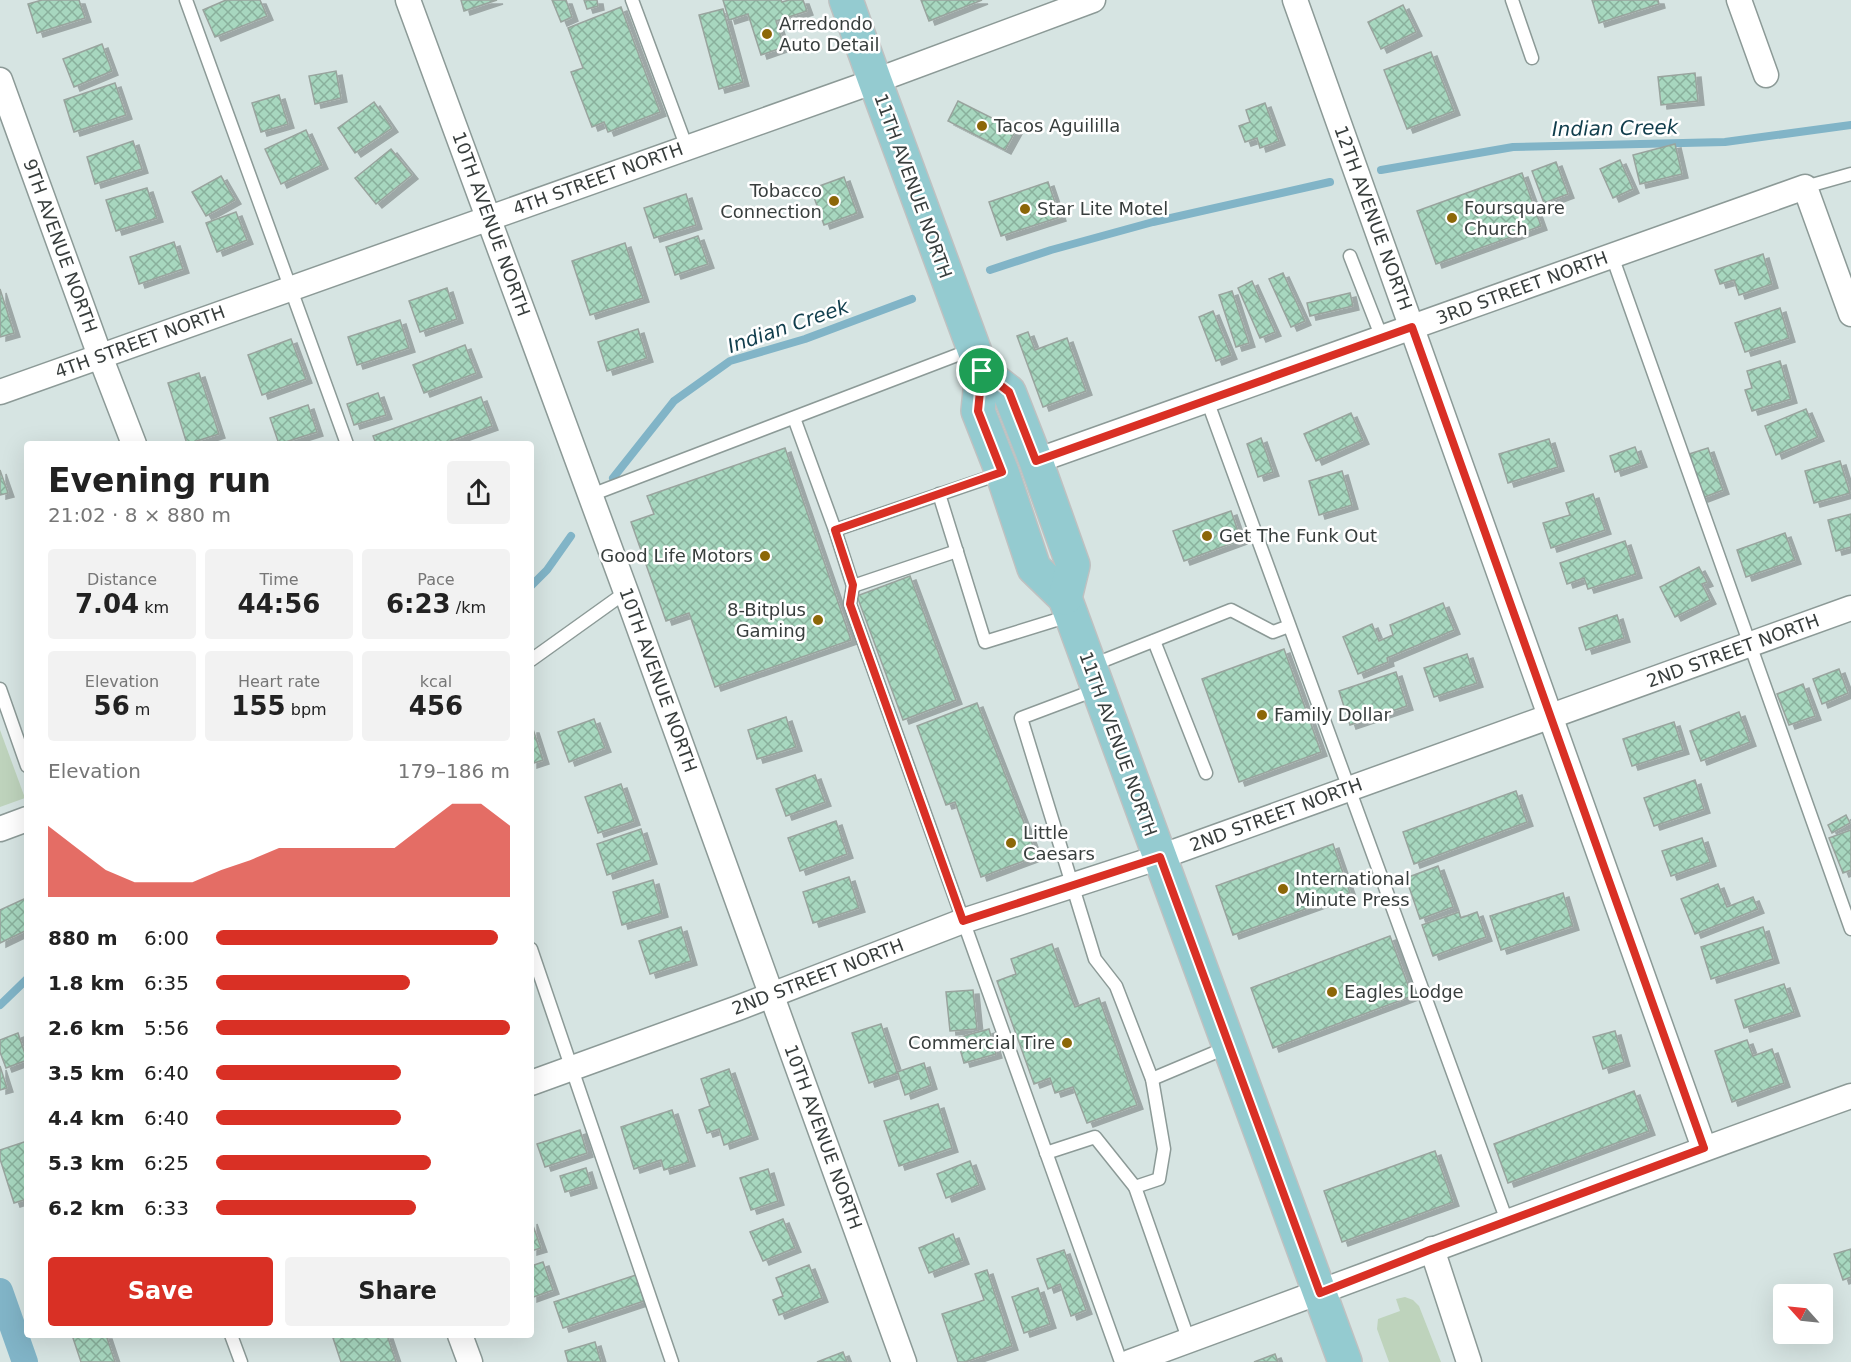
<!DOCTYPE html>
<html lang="en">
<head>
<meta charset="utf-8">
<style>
	body { margin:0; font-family:"DejaVu Sans",sans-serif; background:#f2f2f2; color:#222; height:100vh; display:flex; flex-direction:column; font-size:22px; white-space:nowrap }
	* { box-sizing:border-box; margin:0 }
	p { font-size:20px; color:#767676 }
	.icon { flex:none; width:33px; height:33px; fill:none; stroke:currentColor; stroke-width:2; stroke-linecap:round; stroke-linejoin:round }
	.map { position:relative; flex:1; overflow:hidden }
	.details { position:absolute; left:24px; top:441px; width:510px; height:897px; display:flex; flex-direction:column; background:#fff; border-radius:6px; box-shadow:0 6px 24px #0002 }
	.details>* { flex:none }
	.needle { width:39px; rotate:297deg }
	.buttons { position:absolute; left:1773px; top:1284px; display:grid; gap:12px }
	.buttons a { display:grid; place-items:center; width:60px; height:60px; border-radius:6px; background:#fff; box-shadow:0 6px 24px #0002; font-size:30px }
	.pin { position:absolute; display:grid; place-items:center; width:51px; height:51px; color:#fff; margin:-26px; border:3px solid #fff; border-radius:50%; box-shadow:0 2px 6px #0007 }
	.round { display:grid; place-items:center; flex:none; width:63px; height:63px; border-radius:6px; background:#f2f2f2 }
	.summary { display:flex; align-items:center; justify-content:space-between; height:102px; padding:0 24px }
	h1 { font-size:33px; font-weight:800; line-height:45px }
	.stats { display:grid; grid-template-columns:repeat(3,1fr); gap:9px; height:102px; padding:6px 24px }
	.stats div { display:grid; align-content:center; border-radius:6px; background:#f2f2f2; text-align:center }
	.stats b { font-size:26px; font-weight:800 }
	.stats small { font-size:16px; font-weight:400 }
	.stats p { font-size:16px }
	.chart { height:168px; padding:12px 24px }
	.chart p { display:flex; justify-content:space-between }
	.chart svg { width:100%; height:108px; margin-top:6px; fill:#d93025; opacity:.7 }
	.primary-button { display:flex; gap:12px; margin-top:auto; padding:12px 24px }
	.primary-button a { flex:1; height:69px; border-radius:6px; background:#d93025; color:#fff; font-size:24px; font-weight:800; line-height:69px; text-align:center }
	.primary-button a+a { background:#f2f2f2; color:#222 }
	ul { padding:0 24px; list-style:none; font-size:20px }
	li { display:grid; grid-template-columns:96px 72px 1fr; align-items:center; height:45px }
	li i { height:15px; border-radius:8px; background:#d93025 }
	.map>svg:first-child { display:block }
	.green { fill:#bed3bc }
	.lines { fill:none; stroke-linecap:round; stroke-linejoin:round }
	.stream { stroke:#81b4c7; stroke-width:8 }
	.canal { stroke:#81b4c7; stroke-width:26 }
	.building { fill:url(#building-cross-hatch); stroke:#99a49e; stroke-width:1.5; filter:url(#shadow) }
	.service-casing { stroke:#8c9a97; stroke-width:15 }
	.minor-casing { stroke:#8c9a97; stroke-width:27 }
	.primary-casing { stroke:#bfc1c1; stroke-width:36 }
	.service { stroke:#fff; stroke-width:12 }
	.minor { stroke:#fff; stroke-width:24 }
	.primary { stroke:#94cbd0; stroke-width:33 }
	.route-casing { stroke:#fff; stroke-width:12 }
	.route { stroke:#d93025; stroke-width:8 }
	.poi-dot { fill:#8c6708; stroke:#fff; stroke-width:2 }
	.labels { text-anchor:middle; stroke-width:5; stroke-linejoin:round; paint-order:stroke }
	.poi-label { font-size:18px; fill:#383e3d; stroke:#fff; text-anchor:start }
	.street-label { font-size:18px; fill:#383e3d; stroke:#fff }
	.water-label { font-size:20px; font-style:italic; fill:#103d4c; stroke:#fff }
</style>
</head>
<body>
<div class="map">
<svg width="1851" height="1362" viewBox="0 0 1851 1362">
	<defs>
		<pattern id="building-cross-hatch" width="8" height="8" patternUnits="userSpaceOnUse" patternTransform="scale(1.5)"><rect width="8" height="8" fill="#a7d7bf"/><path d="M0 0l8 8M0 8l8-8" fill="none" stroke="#89b09c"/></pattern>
		<filter id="shadow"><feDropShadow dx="6" dy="4" stdDeviation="0" flood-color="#0004"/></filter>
	</defs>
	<rect width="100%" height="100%" fill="#d6e4e2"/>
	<!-- green -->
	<g class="green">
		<polygon points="0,730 25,798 0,807"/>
		<polygon points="1405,1297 1413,1300 1419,1306 1441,1362 1389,1362 1377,1329 1378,1319 1400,1311 1396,1299"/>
	</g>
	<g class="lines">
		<!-- stream -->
		<g class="stream">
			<polyline points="1381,170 1513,147 1725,142 1851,125"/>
			<polyline points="990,270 1051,250 1153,222 1330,182"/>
			<polyline points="613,478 674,401 730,361 805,339 912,299"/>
			<polyline points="531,586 547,570 571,536"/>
			<polyline points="0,1005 27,979"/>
		</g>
		<!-- canal -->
		<polyline class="canal" points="0,1291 25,1362"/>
	</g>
	<!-- building -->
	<g class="building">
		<polygon points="42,0 79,0 85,18 37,33 28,4"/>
		<polygon points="226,0 260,0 267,16 215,37 203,10"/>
		<polygon points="461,0 497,0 464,11"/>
		<polygon points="552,0 566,0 572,17 561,22"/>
		<polygon points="584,0 597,0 598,6 587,9"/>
		<polygon points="723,0 781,0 782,2 789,0 803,0 807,11 776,21 784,47 761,55 748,14 729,20"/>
		<polygon points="921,0 982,0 929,21"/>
		<polygon points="1592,0 1658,0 1659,4 1599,23"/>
		<polygon points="1403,5 1416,32 1381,49 1368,22"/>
		<polygon points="621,7 660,112 608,132 604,122 592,127 571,72 583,68 568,28"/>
		<polygon points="723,9 743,82 719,89 699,15"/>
		<polygon points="102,44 112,71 74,87 63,59"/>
		<polygon points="1431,52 1454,111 1407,129 1384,70"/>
		<polygon points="336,71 341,98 315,104 309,76"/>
		<polygon points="1695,73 1698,101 1661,105 1658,77"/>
		<polygon points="115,83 126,115 74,132 64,100"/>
		<polygon points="279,95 288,124 261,132 252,103"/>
		<polygon points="958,101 1016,130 1005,150 948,121"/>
		<polygon points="374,102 392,128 355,153 338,128"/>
		<polygon points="1265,103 1279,141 1260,148 1257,138 1245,142 1239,126 1250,122 1246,110"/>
		<polygon points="306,130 322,165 281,184 265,149"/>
		<polygon points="133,141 142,169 95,184 87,157"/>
		<polygon points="1675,144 1682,174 1640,184 1633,155"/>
		<polygon points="391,149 412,175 376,204 355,178"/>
		<polygon points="1620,160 1633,189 1613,198 1600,169"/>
		<polygon points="1556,162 1568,194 1544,203 1532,171"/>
		<polygon points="1522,173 1541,226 1436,264 1417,211"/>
		<polygon points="221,176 235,200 206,216 192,192"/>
		<polygon points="844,177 857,213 824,225 811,189"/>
		<polygon points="1048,182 1060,217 1001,236 989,202"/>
		<polygon points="147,188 157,218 116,231 106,200"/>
		<polygon points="686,194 696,225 654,238 644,208"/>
		<polygon points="236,212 247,240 217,252 206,223"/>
		<polygon points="698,236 708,264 675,275 666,247"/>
		<polygon points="174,242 183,269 139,284 130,257"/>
		<polygon points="625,243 643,298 590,315 572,261"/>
		<polygon points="1763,254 1772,284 1739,295 1734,280 1720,284 1715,270"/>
		<polygon points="1283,273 1305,321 1291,327 1269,279"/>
		<polygon points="1252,281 1275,332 1260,338 1238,288"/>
		<polygon points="447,288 457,319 420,332 409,301"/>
		<polygon points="0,289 14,333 0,337"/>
		<polygon points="1232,291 1249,343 1236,347 1219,295"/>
		<polygon points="1350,293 1353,306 1310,316 1307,303"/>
		<polygon points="1780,308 1789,338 1745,352 1735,323"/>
		<polygon points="1213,311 1231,355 1216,361 1199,317"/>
		<polygon points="400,320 409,348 357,365 348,337"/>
		<polygon points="638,329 647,358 607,371 598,342"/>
		<polygon points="1028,332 1035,350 1067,338 1086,391 1043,407 1017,336"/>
		<polygon points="291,339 306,379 262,395 248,355"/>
		<polygon points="465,345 476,373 424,393 413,365"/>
		<polygon points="1780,361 1791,399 1752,411 1745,390 1752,388 1747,371"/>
		<polygon points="199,373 219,434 187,444 168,383"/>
		<polygon points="378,393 386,415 354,425 347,404"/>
		<polygon points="481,397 492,426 442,444 376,444 373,436"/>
		<polygon points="308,405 317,432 279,444 270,418"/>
		<polygon points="1806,409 1818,437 1776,455 1765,426"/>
		<polygon points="1351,413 1363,440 1316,461 1304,434"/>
		<polygon points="1261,438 1273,472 1258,477 1247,444"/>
		<polygon points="1549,439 1558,467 1508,483 1499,454"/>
		<polygon points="1635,447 1641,463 1615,472 1610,456"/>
		<polygon points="785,448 851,640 715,687 689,613 666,621 631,522 654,514 647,496"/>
		<polygon points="1708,448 1723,490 1702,498 1686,455"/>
		<polygon points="1840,461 1850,493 1814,503 1805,471"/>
		<polygon points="0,470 8,493 0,495"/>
		<polygon points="1342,471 1352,505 1319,515 1309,481"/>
		<polygon points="1593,494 1605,530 1551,548 1543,523 1570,515 1566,503"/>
		<polygon points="1231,511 1241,540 1184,561 1173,531"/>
		<polygon points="1851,514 1851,547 1836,551 1828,520"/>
		<polygon points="1785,533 1795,560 1746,577 1737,550"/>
		<polygon points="1625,541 1636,574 1588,589 1584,578 1567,584 1560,563"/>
		<polygon points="1699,567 1707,582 1702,584 1710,600 1675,617 1660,587"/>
		<polygon points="910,576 956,700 903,720 857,596"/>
		<polygon points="1443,603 1454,630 1387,658 1388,662 1358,674 1343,637 1372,624 1379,641 1393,635 1390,625"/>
		<polygon points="1617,615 1624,638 1586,650 1579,628"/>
		<polygon points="1284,649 1321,752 1239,782 1202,679"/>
		<polygon points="1467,654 1477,683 1434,697 1424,668"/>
		<polygon points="1839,669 1848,693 1822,704 1813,679"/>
		<polygon points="1396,672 1407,706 1350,725 1339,691"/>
		<polygon points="1803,684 1815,716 1789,725 1777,694"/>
		<polygon points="977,703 1037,856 981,877 955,802 946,805 917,726"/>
		<polygon points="1739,712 1750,742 1701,761 1690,731"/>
		<polygon points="786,717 796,747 757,759 748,730"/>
		<polygon points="594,719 605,748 569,762 558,732"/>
		<polygon points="1674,722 1683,750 1632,766 1623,739"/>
		<polygon points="531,729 533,729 543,760 531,764"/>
		<polygon points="815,775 825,802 786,816 776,789"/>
		<polygon points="1695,780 1704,809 1654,826 1644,798"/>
		<polygon points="621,784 634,821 598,833 585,797"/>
		<polygon points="1516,791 1527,822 1414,864 1403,832"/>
		<polygon points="1846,815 1850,823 1832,833 1828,825"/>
		<polygon points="836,821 847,854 800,871 788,838"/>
		<polygon points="641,829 651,860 607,875 597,844"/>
		<polygon points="1851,830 1851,870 1843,873 1829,838"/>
		<polygon points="1702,838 1710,862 1671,876 1662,851"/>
		<polygon points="1333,844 1350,893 1233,935 1216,886"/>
		<polygon points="1438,866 1453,907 1420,919 1406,878"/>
		<polygon points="849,877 859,908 813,923 803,892"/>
		<polygon points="653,880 662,913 622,925 613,892"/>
		<polygon points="1718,884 1727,907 1753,897 1758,909 1695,934 1681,899"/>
		<polygon points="1563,893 1573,926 1501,950 1490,916"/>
		<polygon points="24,899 27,905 27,930 0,943 0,910"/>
		<polygon points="1459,912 1461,918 1477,912 1486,937 1433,956 1422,925"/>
		<polygon points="681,927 691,961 650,974 639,941"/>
		<polygon points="1763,927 1773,959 1711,979 1701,947"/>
		<polygon points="1390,936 1412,996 1273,1048 1251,988"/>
		<polygon points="1052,944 1075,1007 1099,998 1137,1105 1087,1123 1073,1087 1055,1093 1050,1078 1034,1084 997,981 1016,974 1011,959"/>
		<polygon points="1784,984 1794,1012 1744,1028 1735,1000"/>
		<polygon points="973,990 977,1029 950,1031 946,992"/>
		<polygon points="881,1024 897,1072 924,1063 931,1085 905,1095 898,1073 869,1083 852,1033"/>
		<polygon points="989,1029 996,1054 964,1063 957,1038"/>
		<polygon points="1615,1031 1624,1062 1603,1069 1593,1037"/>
		<polygon points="18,1033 27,1060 6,1068 0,1052 0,1040"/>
		<polygon points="1747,1040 1753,1056 1772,1049 1784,1083 1732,1102 1715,1051"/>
		<polygon points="0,1066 7,1088 0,1090"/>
		<polygon points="729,1069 752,1135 724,1145 719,1129 707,1133 699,1110 710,1106 701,1079"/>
		<polygon points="1634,1091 1649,1131 1508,1183 1494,1144"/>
		<polygon points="938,1104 952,1148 899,1166 884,1121"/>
		<polygon points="672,1110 689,1162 664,1170 661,1160 634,1169 621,1127"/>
		<polygon points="580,1130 587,1153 545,1167 537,1144"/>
		<polygon points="27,1141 27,1199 14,1203 0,1159 0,1150"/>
		<polygon points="1435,1151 1453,1202 1342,1242 1324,1191"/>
		<polygon points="970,1161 979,1185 946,1198 937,1174"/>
		<polygon points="586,1168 591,1184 565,1192 560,1176"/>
		<polygon points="768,1169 778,1201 751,1210 740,1178"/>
		<polygon points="783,1219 795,1248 763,1261 750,1232"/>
		<polygon points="531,1220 541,1248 531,1251"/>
		<polygon points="953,1234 963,1260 929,1273 919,1248"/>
		<polygon points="1851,1249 1851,1277 1843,1280 1834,1254"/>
		<polygon points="1064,1250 1086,1310 1071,1316 1060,1284 1048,1289 1037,1259"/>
		<polygon points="543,1262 553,1290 531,1298 531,1266"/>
		<polygon points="809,1265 822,1298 779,1315 773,1300 783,1296 776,1278"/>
		<polygon points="987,1270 1012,1346 965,1362 958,1362 942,1314 984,1300 975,1274"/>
		<polygon points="636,1275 644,1301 563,1328 554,1302"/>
		<polygon points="1038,1288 1050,1324 1024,1333 1012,1297"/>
		<polygon points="72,1335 106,1335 115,1362 81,1362"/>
		<polygon points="341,1335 387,1335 396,1362 341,1362 333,1338"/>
		<polygon points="595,1342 601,1362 568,1362 565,1351"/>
		<polygon points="843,1352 847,1362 817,1362"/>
		<polygon points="1275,1354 1278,1362 1254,1362"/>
	</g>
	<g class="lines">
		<defs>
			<g id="service">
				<polyline points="186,0 347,444"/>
				<polyline points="632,0 687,148"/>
				<polyline points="1512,0 1532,58"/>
				<polyline points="1805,187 1851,174"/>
				<polyline points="1350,256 1382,338"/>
				<polyline points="1612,256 1851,929"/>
				<polyline points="1207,400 1507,1221"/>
				<polyline points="794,418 835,530 1002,473"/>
				<polyline points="939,494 985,642 1069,616"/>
				<polyline points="591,495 973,349"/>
				<polyline points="835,530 853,586 957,551"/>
				<polyline points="853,586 850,604 1121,1362"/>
				<polyline points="1154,641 1206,773"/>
				<polyline points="531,660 626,592"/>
				<polyline points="1090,666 1231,610 1273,632 1289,626"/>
				<polyline points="0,689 27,766"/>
				<polyline points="1098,689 1021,718 1095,959 1116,986 1152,1079 1164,1149 1159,1179 1135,1187 1189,1341"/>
				<polyline points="531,949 672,1362"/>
				<polyline points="1152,1079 1228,1047"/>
				<polyline points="1046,1153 1095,1137 1135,1187"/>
				<polyline points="231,1335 241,1362"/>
			</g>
			<g id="minor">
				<polyline points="408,0 626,592 904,1362"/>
				<polyline points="1295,0 1704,1148"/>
				<polyline points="1739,0 1766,75"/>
				<polyline points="0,80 100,356 134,444"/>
				<polyline points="0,392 875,81 1093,0"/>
				<polyline points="1036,461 1805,187 1851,314"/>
				<polyline points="0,829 27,819"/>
				<polyline points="531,1083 738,1008 963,921 1160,857 1851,608"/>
				<polyline points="1432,1249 1469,1362"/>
				<polyline points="460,1335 470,1362"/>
				<path d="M1130,1362C1371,1274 1610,1182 1851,1096"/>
			</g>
			<g id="primary">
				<polyline points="846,0 875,81 982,371 978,411 1002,472 1034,568 1065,598 1345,1362"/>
				<polyline points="982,371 1009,392 1036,461 1073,565 1065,598"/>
			</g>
		</defs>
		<!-- service casing -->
		<use href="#service" class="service-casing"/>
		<!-- minor casing -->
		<use href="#minor" class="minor-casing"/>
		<!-- primary casing -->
		<use href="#primary" class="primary-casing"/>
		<!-- service -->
		<use href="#service" class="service"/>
		<!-- minor -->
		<use href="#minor" class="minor"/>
		<!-- primary -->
		<use href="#primary" class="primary"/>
	</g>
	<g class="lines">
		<defs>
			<polygon id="route" points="1412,327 1704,1148 1432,1249 1320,1293 1160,857 963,921 850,604 853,585 835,530 1002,472 978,411 982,371 1009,392 1036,461"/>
		</defs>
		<!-- route casing -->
		<use href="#route" class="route-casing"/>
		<!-- route -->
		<use href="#route" class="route"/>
	</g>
	<!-- markers -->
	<g class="poi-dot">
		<circle cx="767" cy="34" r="6"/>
		<circle cx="982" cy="126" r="6"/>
		<circle cx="834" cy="201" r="6"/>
		<circle cx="1025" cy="209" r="6"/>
		<circle cx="1452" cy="218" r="6"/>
		<circle cx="1207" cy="536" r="6"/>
		<circle cx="765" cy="556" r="6"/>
		<circle cx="818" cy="620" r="6"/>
		<circle cx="1262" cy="715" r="6"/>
		<circle cx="1011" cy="843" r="6"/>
		<circle cx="1283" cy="889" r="6"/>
		<circle cx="1332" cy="992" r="6"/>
		<circle cx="1067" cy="1043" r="6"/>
	</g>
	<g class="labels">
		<!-- poi labels -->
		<g class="poi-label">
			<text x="779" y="30">Arredondo<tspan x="779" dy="21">Auto Detail</tspan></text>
			<text x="994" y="132">Tacos Aguililla</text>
			<text x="822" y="197" text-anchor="end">Tobacco<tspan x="822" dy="21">Connection</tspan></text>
			<text x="1464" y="214">Foursquare<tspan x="1464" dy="21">Church</tspan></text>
			<text x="1037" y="215">Star Lite Motel</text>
			<text x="1219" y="542">Get The Funk Out</text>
			<text x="753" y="562" text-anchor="end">Good Life Motors</text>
			<text x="806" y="616" text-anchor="end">8-Bitplus<tspan x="806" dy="21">Gaming</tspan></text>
			<text x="1274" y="721">Family Dollar</text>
			<text x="1023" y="839">Little<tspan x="1023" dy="21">Caesars</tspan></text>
			<text x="1295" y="885">International<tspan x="1295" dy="21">Minute Press</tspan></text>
			<text x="1344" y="998">Eagles Lodge</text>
			<text x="1055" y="1049" text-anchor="end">Commercial Tire</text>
		</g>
		<!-- street labels -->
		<g class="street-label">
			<text transform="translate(598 179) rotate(-20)" y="6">4TH STREET NORTH</text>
			<text transform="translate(913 186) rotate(70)" y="6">11TH AVENUE NORTH</text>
			<text transform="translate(1373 218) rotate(70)" y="6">12TH AVENUE NORTH</text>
			<text transform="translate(491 224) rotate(70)" y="6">10TH AVENUE NORTH</text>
			<text transform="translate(60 246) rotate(70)" y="6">9TH AVENUE NORTH</text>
			<text transform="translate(1522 288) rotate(-20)" y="6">3RD STREET NORTH</text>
			<text transform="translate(140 342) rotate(-20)" y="6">4TH STREET NORTH</text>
			<text transform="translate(1733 651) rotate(-20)" y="6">2ND STREET NORTH</text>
			<text transform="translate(658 680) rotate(70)" y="6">10TH AVENUE NORTH</text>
			<text transform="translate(1118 744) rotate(70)" y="6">11TH AVENUE NORTH</text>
			<text transform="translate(1276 815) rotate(-20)" y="6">2ND STREET NORTH</text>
			<text transform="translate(818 977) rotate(-21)" y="6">2ND STREET NORTH</text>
			<text transform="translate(823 1137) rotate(70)" y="6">10TH AVENUE NORTH</text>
		</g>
		<!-- water labels -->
		<g class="water-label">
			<text transform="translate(1615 128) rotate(-1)" y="7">Indian Creek</text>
			<text transform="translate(788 326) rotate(-19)" y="7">Indian Creek</text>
		</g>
	</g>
</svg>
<div class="buttons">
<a><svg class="needle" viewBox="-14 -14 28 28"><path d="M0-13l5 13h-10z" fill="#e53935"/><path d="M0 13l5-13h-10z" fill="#767676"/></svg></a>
</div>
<div class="pin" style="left:982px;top:371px;background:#1e9e55"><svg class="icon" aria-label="arrive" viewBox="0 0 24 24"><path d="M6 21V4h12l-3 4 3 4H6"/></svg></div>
<section class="details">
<div class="summary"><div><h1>Evening run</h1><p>21:02 · 8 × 880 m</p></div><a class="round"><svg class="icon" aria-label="share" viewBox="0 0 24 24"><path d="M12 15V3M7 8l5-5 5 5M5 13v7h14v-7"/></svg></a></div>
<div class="stats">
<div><p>Distance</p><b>7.04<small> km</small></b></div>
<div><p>Time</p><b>44:56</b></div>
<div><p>Pace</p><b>6:23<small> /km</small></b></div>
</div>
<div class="stats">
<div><p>Elevation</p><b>56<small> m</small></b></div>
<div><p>Heart rate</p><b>155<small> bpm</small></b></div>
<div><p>kcal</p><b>456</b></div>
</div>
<div class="chart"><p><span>Elevation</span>179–186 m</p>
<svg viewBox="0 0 160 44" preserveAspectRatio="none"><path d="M0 44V15L10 24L20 33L30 38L40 38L50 38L60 33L70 29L80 24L90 24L100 24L110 24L120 24L130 15L140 6L150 6L160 15V44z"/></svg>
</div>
<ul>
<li><b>880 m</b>6:00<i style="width:96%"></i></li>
<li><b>1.8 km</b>6:35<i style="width:66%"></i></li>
<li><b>2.6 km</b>5:56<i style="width:100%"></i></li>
<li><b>3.5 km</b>6:40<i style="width:63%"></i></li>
<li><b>4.4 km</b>6:40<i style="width:63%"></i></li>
<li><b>5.3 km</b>6:25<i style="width:73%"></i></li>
<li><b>6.2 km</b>6:33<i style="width:68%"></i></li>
</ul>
<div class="primary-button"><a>Save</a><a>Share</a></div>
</section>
</div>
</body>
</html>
